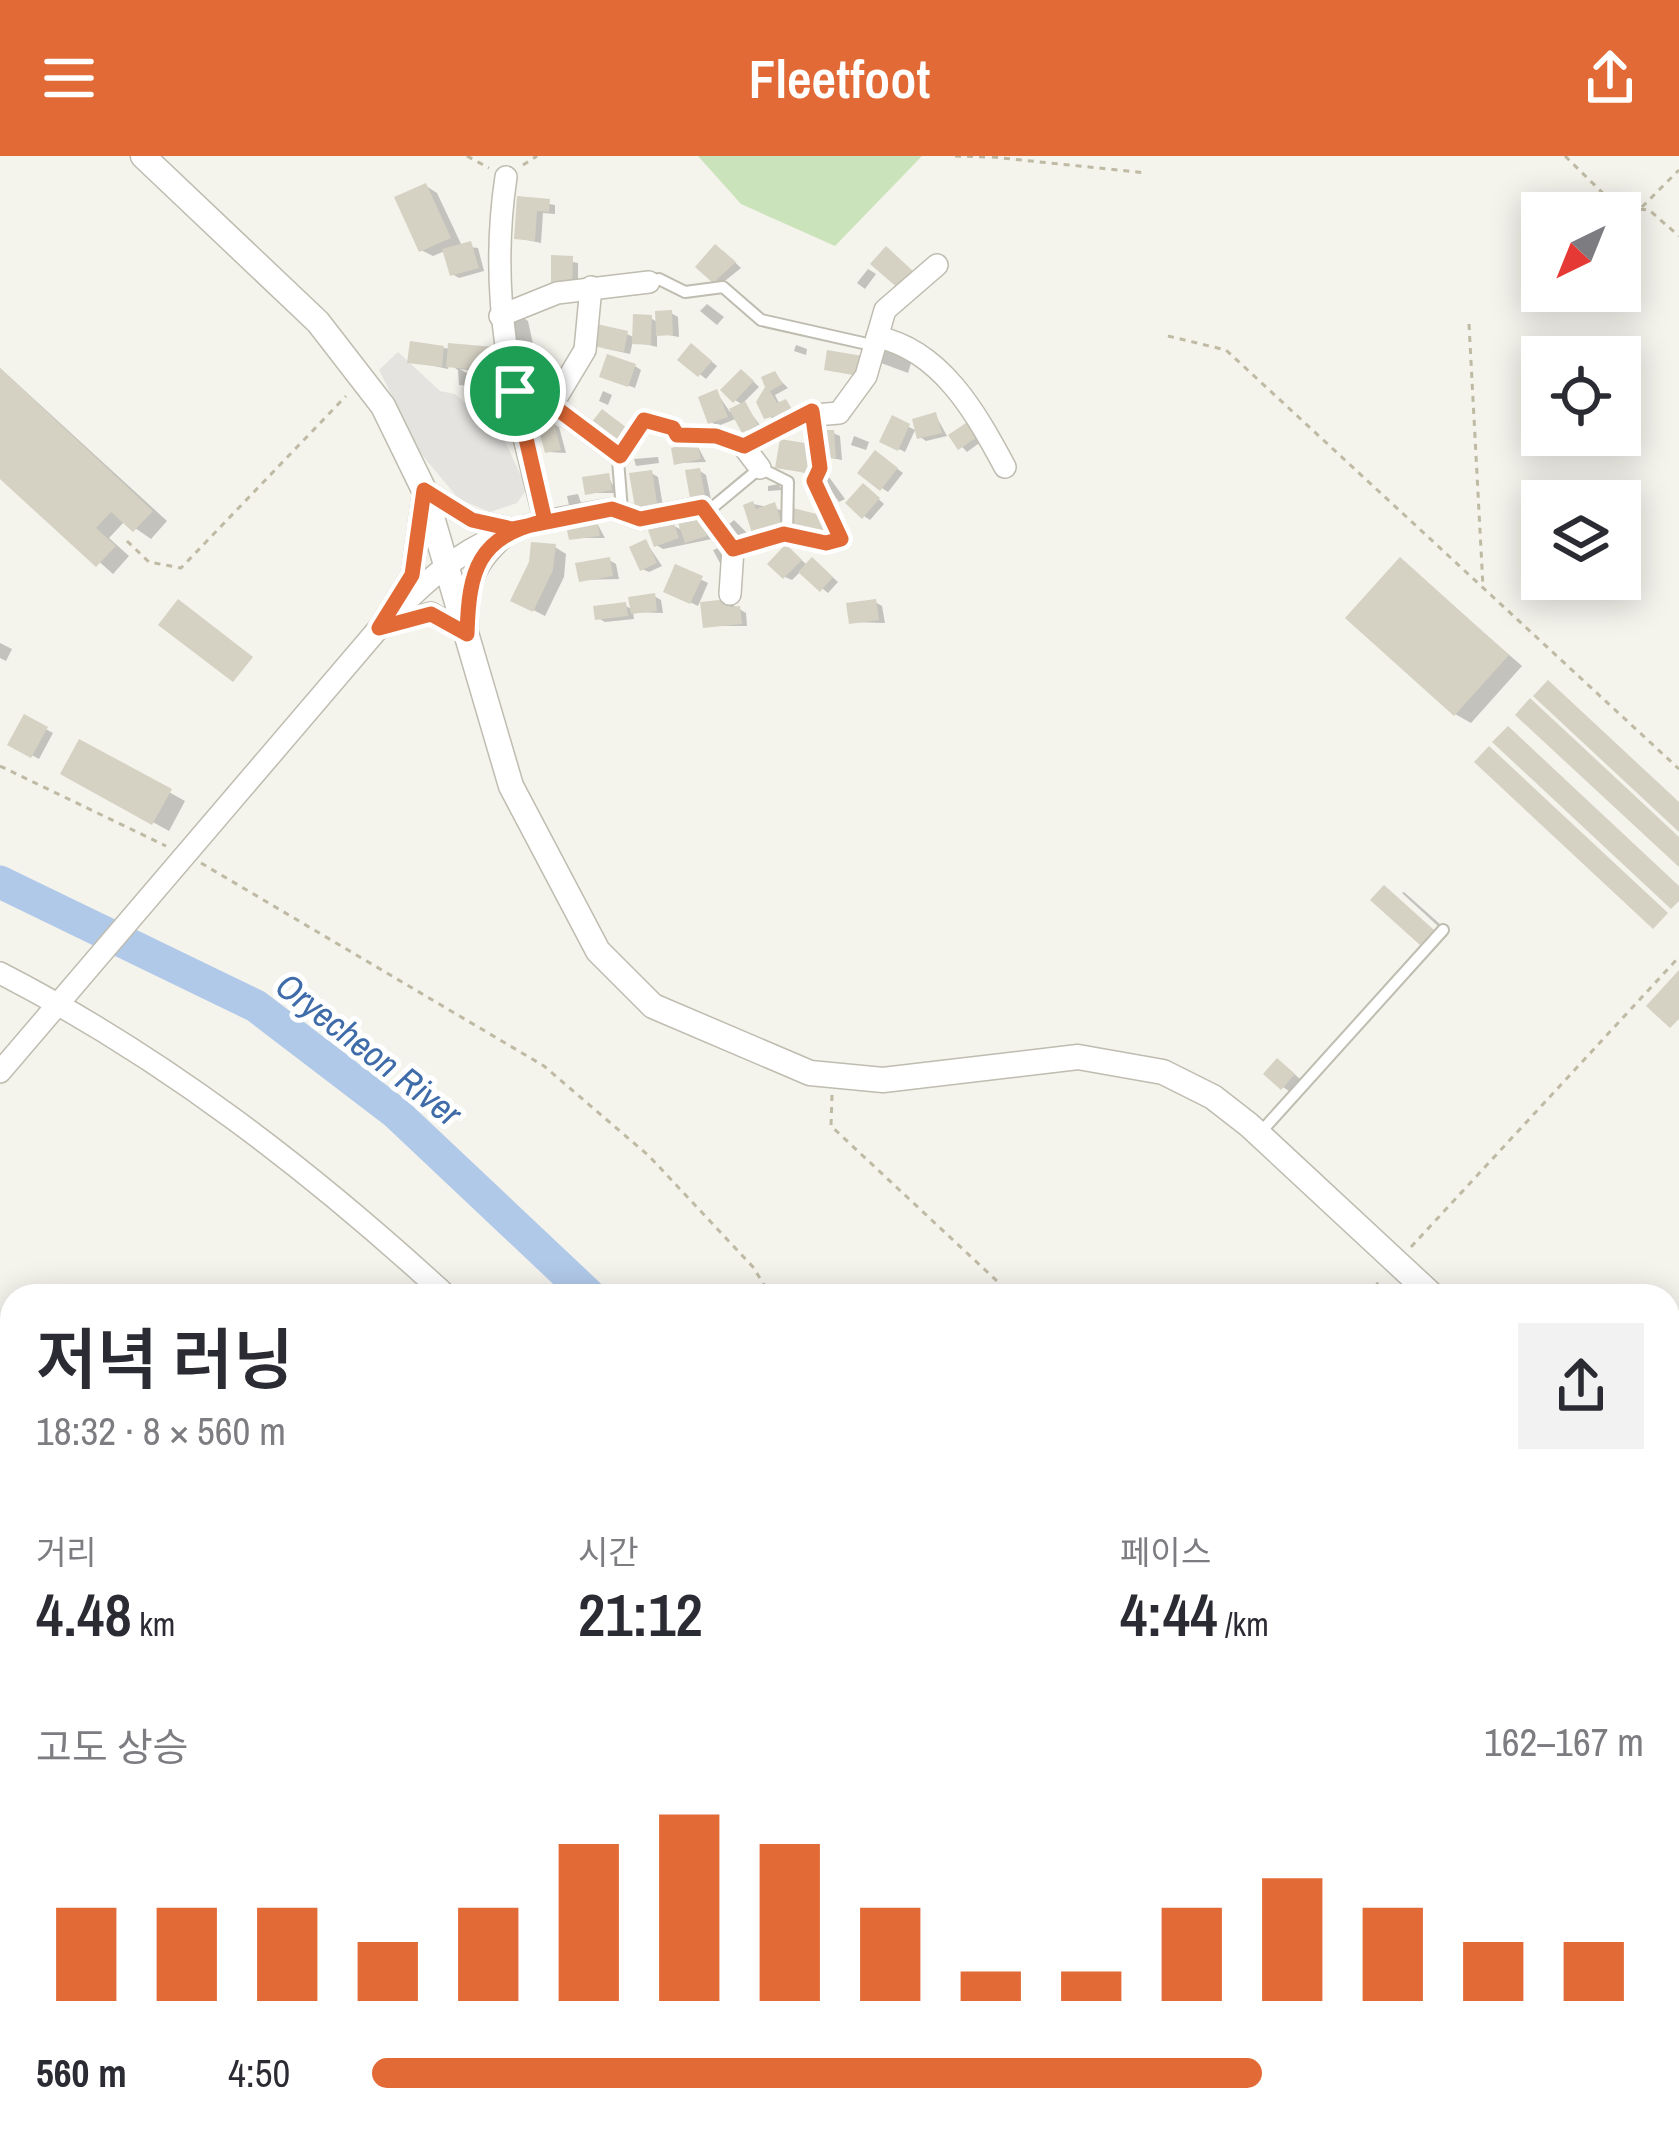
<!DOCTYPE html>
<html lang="ko">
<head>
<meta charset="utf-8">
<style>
	body { margin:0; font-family:"Archivo Narrow","Noto Sans KR",sans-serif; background:#f2f2f3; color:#2b2b33; height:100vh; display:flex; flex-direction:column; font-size:45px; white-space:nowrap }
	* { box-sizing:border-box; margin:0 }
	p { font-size:39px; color:#7c7c81 }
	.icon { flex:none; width:66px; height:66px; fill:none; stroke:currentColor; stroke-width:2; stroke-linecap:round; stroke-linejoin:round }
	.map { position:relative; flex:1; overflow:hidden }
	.sheet { position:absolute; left:0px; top:1128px; width:1680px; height:858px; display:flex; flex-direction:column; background:#fff; border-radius:36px 36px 0 0; box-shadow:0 6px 30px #0003 }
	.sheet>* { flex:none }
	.needle { width:78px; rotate:223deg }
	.tools { position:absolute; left:1521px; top:36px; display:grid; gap:24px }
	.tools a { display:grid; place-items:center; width:120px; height:120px; border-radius:0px; background:#fff; box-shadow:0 6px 30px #0003; font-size:60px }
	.pin { position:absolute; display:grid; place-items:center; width:102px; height:102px; color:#fff; margin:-51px; border:6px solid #fff; border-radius:50%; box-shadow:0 3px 12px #0007 }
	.round { display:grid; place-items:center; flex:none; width:126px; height:126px; border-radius:0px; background:#f2f2f3 }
	.summary { display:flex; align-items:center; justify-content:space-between; height:204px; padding:0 36px }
	h1 { font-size:66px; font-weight:600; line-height:90px }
	.metrics { display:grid; grid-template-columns:repeat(3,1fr); gap:18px; height:204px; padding:12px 36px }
	.metrics div { display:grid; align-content:center }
	.metrics b { font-size:60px; font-weight:600 }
	.metrics small { font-size:33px; font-weight:400 }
	.metrics p { font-size:33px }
	.chart { height:336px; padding:24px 36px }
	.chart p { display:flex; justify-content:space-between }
	.chart svg { width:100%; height:216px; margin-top:12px; stroke:#e26a36; stroke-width:6 }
	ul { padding:0 36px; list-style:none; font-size:39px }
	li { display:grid; grid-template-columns:192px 144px 1fr; align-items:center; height:90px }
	li i { height:30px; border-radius:15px; background:#e26a36 }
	header { display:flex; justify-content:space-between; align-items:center; height:156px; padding:0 36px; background:#e26a36; color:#fff; font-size:54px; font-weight:600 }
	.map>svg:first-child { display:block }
	.green { fill:#cbe3ba }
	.parking { fill:#e4e3e0 }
	.shadow { fill:#0003 }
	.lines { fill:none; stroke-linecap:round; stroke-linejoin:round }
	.river { stroke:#b1c9e9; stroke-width:33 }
	.building { fill:#d5d1c3 }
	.service-casing { stroke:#bfbcb0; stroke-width:14 }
	.minor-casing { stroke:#bfbcb0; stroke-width:24 }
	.tertiary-casing { stroke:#bfbcb0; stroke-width:27 }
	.path { stroke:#bfbaa3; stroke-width:3; stroke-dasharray:6 6; stroke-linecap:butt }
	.service { stroke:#fff; stroke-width:10 }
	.minor { stroke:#fff; stroke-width:21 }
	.tertiary { stroke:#fff; stroke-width:24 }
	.route-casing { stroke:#fff; stroke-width:24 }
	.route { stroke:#e26a36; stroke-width:15 }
	.labels { text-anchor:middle; stroke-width:10; stroke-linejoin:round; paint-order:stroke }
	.water-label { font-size:36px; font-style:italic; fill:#3f6ca9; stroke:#fff }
</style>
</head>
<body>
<header><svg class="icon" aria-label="menu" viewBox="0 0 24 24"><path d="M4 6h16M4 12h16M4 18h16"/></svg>Fleetfoot<svg class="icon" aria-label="share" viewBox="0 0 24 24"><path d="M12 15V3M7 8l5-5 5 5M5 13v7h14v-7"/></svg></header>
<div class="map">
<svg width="1679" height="1986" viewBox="0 0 1679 1986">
	<rect width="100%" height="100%" fill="#f4f3ec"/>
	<!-- green -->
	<polygon class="green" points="698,0 922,0 835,90 741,48"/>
	<!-- parking -->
	<polygon class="parking" points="398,196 440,235 455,238 501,277 527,333 517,347 490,356 459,343 422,299 379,214"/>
	<!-- shadow -->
	<g class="shadow">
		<polygon points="426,30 437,37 462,90 478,92 484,115 459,122 452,118 445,95 433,100 421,94"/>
		<polygon points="520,43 555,49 555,58 543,57 541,87 517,82"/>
		<polygon points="723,95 741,112 721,128 715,124"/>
		<polygon points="554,102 578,107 578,134"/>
		<polygon points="868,113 876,118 865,133 857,127"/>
		<polygon points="707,148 724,161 717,169 700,155"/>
		<polygon points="671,157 678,161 679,181 657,177 657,191 633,185 630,198 603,192 627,178 635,182 651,162 658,167"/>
		<polygon points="522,161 528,165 533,188 517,186 512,162"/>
		<polygon points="796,189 807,193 806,199 794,195"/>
		<polygon points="443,192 500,198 497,219 505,223 509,249 489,247 484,216 460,213 473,221 472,230 459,229 458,214 449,208 448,213 411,205"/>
		<polygon points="885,194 912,204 908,217 881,207"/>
		<polygon points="699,195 717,210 706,223 682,204"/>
		<polygon points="635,210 641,214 635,232 610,223"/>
		<polygon points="0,212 167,365 151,383 125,365 109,382 129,400 113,418 0,318"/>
		<polygon points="775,219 788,232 775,239 780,249 786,247 797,258 774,265 759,246"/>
		<polygon points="748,220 759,231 743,247 763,273 751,279 738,262 718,270 711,266 717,237 730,256 743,249 735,244"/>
		<polygon points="603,235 612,239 608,249 599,245"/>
		<polygon points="936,260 947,280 926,285 920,281"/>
		<polygon points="610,261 632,278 621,292 614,288"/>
		<polygon points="893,263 915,274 905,296 883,285"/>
		<polygon points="552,267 559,271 566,297 548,296"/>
		<polygon points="833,277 840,280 842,304 825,301"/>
		<polygon points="854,280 869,286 866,294 851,289"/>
		<polygon points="952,280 986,282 967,296"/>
		<polygon points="697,289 706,306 677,307"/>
		<polygon points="810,291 817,295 813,319 779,310"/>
		<polygon points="658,301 659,307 636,310 634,303"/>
		<polygon points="883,302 903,317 888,336 882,332"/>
		<polygon points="700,315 706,319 712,348 700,350"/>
		<polygon points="651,317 658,321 664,356 645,359"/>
		<polygon points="608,320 617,337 588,337"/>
		<polygon points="829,321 845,343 839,346 824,324"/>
		<polygon points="779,328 782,334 768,335 768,330"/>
		<polygon points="870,335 884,348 870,364 864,360"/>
		<polygon points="578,338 583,353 570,354 567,340"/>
		<polygon points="753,348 781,354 787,370 761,379 755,375"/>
		<polygon points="706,364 712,383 663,393 656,389 672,369 684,375"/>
		<polygon points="734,364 751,381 745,386 728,369"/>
		<polygon points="597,367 605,382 571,382"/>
		<polygon points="646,386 662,410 649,416 642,413"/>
		<polygon points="723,390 731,405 721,409 713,394"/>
		<polygon points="555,391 566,398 564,421 545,460 514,444"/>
		<polygon points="793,396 808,410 819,409 838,426 828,437 801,415 792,424 785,421"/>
		<polygon points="609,404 616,408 619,423 581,424"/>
		<polygon points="1401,405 1522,510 1471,567 1455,558"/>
		<polygon points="677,412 708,427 698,450 667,435"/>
		<polygon points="654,440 661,444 663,457 633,456 634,463 605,466 598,462 626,450 633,454"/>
		<polygon points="728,446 746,457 747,470 705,470"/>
		<polygon points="875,446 882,450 885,467 852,466"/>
		<polygon points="0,487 12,493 6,505 0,502"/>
		<polygon points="25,562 53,577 39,603 11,588"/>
		<polygon points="81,587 185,645 169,675 64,617"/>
		<polygon points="1404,736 1441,769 1439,771 1402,737"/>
		<polygon points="1284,909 1300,923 1289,935 1283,931"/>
		<polygon points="0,1372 12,1381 12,1568 0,1557"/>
		<polygon points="304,1974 367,1974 375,1986 312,1986"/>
		<polygon points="877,1974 939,1974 945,1986 852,1986"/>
	</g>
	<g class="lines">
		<!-- river -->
		<g class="river">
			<polyline points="0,726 256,850 396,957 590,1140"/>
			<polyline points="1077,1974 1082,1986"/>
		</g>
	</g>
	<!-- building -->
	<g class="building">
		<polygon points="426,27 451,82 419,96 394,41"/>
		<polygon points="517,40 550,43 549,56 537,55 535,85 514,83"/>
		<polygon points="471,85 479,112 450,120 442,93"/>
		<polygon points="715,88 736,106 713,127 695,111"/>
		<polygon points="886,90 914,116 899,133 870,108"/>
		<polygon points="551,99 573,100 572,132 551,132"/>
		<polygon points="672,154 673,179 656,180 655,155"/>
		<polygon points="633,158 652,159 651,189 632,188"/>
		<polygon points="597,168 628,175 624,196 593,190"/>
		<polygon points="410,185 444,190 442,211 407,207"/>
		<polygon points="448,187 494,191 491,215 446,211"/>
		<polygon points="691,187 712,205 698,221 677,204"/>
		<polygon points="827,194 863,200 859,220 824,214"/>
		<polygon points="607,198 636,208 628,231 599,221"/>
		<polygon points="0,212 153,355 133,376 111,356 96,372 116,390 96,411 0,323"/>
		<polygon points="741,213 754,225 733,247 720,234"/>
		<polygon points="775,215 783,228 770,235 777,247 786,243 793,255 764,263 756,246 765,231 761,221"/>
		<polygon points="499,216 503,247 486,249 482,218"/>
		<polygon points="717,233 728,261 708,268 698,241"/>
		<polygon points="745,245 758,269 742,277 729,253"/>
		<polygon points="602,253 627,272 613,290 588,271"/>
		<polygon points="936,256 942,277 917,283 912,263"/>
		<polygon points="892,259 910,268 898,295 879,286"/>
		<polygon points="553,263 561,294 545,297 537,267"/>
		<polygon points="972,263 982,278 958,294 948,279"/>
		<polygon points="820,274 834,274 836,302 822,303"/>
		<polygon points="780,283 811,288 807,317 775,312"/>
		<polygon points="697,286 701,303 674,309 671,292"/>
		<polygon points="875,294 898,312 880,335 857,317"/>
		<polygon points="700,312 706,346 691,348 685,314"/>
		<polygon points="652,314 658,353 636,357 629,317"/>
		<polygon points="609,317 612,334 585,339 582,321"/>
		<polygon points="863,327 880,342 862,363 845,347"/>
		<polygon points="753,345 756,353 775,346 782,367 752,377 743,349"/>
		<polygon points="793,352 828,361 825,381 790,377"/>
		<polygon points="699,357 707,380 685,387 677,364"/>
		<polygon points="597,364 600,380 569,384 566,369"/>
		<polygon points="673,365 679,382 654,391 648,374"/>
		<polygon points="646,383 657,407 640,415 629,391"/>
		<polygon points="531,386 556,388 553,414 533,456 510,445 529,406"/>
		<polygon points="786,388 802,404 783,423 767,408"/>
		<polygon points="610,401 613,420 579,426 575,407"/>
		<polygon points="812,401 833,421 820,436 798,416"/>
		<polygon points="1400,401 1509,499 1454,560 1345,462"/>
		<polygon points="675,408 703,420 690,448 663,436"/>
		<polygon points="655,437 657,455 631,458 628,441"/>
		<polygon points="178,443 253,501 233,526 158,469"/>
		<polygon points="729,443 730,451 740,450 742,468 703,472 700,446"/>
		<polygon points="876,443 879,464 849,468 846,447"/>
		<polygon points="626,446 628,460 595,464 593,450"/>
		<polygon points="1548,524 1679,646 1679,676 1533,540"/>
		<polygon points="1530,542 1679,681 1679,711 1515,559"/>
		<polygon points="24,558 48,571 31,602 7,589"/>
		<polygon points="1508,570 1679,730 1679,745 1671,753 1492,586"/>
		<polygon points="79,583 172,633 152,669 60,618"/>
		<polygon points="1489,590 1668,757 1653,773 1474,606"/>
		<polygon points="1384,729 1434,774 1420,789 1370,744"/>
		<polygon points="1679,814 1679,863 1670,872 1646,850"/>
		<polygon points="1277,902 1295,918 1281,934 1263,918"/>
		<polygon points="8,1375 12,1425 0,1438 0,1384"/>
		<polygon points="12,1428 12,1537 0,1550 0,1441"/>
		<polygon points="301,1974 359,1974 367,1986 308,1986"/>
		<polygon points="812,1974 859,1974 833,1986 786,1986"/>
		<polygon points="870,1974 918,1974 892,1986 845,1986"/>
	</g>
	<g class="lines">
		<defs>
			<g id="service">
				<polyline points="649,126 659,123 685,136 723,131 761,164 876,190"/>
				<polyline points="622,354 618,304 644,264 673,272 677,279 716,280 744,291 812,255 820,312 814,325 841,383 826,387 784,378 733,393"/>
				<polyline points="707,356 760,312 788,326 787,379"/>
				<polyline points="1259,978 1443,774"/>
				<polyline points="1668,1541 1679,1538"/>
			</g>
			<g id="minor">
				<polyline points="500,160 557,137 649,126"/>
				<path d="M877,181C941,194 976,257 1005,311"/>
				<polyline points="515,235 552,249 620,300"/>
				<polyline points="552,249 585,194 591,131"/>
				<polyline points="815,259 839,257 866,220 885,154 937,109"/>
				<polyline points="744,291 760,312"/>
				<path d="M424,334L472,364L512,373C470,411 469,422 467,478L431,457L379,472L412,419Z"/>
				<polyline points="545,365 612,353 640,363 702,351 733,393 730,438"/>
				<path d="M0,817C165,902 311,1015 447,1140"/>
				<path d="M0,916L379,472C435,417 466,384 545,365C514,244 487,147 506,21"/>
				<polyline points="953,1974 957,1986"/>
			</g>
			<g id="tertiary">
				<polyline points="143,0 318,166 383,250 424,334 511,630 598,795 653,850 810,917 883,924 1078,901 1163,916 1213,941 1249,969 1433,1140"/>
				<polyline points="1668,1411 1679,1426"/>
			</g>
		</defs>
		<!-- service casing -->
		<use href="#service" class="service-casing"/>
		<!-- minor casing -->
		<use href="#minor" class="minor-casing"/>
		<!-- tertiary casing -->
		<use href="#tertiary" class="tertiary-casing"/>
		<!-- path -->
		<g class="path">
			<polyline points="467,0 489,12"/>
			<polyline points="955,0 989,1"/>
			<polyline points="1565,0 1617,51 1649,54 1679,80"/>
			<polyline points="992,1 1147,17"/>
			<polyline points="523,9 537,0"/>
			<polyline points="1642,51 1679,14"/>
			<polyline points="1469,168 1483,431"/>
			<polyline points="1168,180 1226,194 1679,613"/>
			<polyline points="127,385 149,406 181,412 346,240"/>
			<polyline points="0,610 166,690"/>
			<polyline points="201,707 544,910 649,1000 753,1111 771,1140"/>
			<polyline points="832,939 831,970 1013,1140"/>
			<polyline points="1411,1091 1679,801"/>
			<polyline points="1366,1140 1381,1124"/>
			<polyline points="172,1986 179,1974"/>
		</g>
		<!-- service -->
		<use href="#service" class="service"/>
		<!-- minor -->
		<use href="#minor" class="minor"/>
		<!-- tertiary -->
		<use href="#tertiary" class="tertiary"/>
	</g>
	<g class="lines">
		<defs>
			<path id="route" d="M515,235L545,365C477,381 469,414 467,478L431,458L379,472L412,419L424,334L472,364L512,373L612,353L640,363L702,351L733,393L784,378L826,387L841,383L814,325L820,312L812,255L744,290L716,280L677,279L673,272L644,264L620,300L552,249L515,235"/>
		</defs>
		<!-- route casing -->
		<use href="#route" class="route-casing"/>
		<!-- route -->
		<use href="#route" class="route"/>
	</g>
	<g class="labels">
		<!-- water labels -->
		<g class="water-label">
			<text transform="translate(369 893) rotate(38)" y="13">Oryecheon River</text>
		</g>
	</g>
</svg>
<div class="tools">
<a><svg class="needle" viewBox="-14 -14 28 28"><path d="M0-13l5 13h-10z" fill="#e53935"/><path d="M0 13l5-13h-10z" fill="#7c7c81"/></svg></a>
<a><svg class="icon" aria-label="locate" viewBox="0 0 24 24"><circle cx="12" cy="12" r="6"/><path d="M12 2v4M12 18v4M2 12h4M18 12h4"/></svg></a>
<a><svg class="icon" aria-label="layers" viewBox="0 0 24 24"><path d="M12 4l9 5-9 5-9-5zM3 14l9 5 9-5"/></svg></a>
</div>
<div class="pin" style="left:515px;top:235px;background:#1e9e55"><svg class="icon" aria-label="arrive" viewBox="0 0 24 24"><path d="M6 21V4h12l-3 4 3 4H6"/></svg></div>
<section class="sheet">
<div class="summary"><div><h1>저녁 러닝</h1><p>18:32 · 8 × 560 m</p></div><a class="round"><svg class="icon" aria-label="share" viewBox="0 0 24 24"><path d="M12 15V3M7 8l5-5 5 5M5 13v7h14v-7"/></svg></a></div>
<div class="metrics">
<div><p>거리</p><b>4.48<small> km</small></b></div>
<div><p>시간</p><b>21:12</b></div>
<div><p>페이스</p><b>4:44<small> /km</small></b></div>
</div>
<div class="chart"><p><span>고도 상승</span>162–167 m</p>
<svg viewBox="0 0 160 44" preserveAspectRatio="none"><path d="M5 44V25M15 44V25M25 44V25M35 44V32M45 44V25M55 44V12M65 44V6M75 44V12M85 44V25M95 44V38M105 44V38M115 44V25M125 44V19M135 44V25M145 44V32M155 44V32"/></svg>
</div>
<ul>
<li><b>560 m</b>4:50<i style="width:70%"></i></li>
</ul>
</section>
</div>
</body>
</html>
